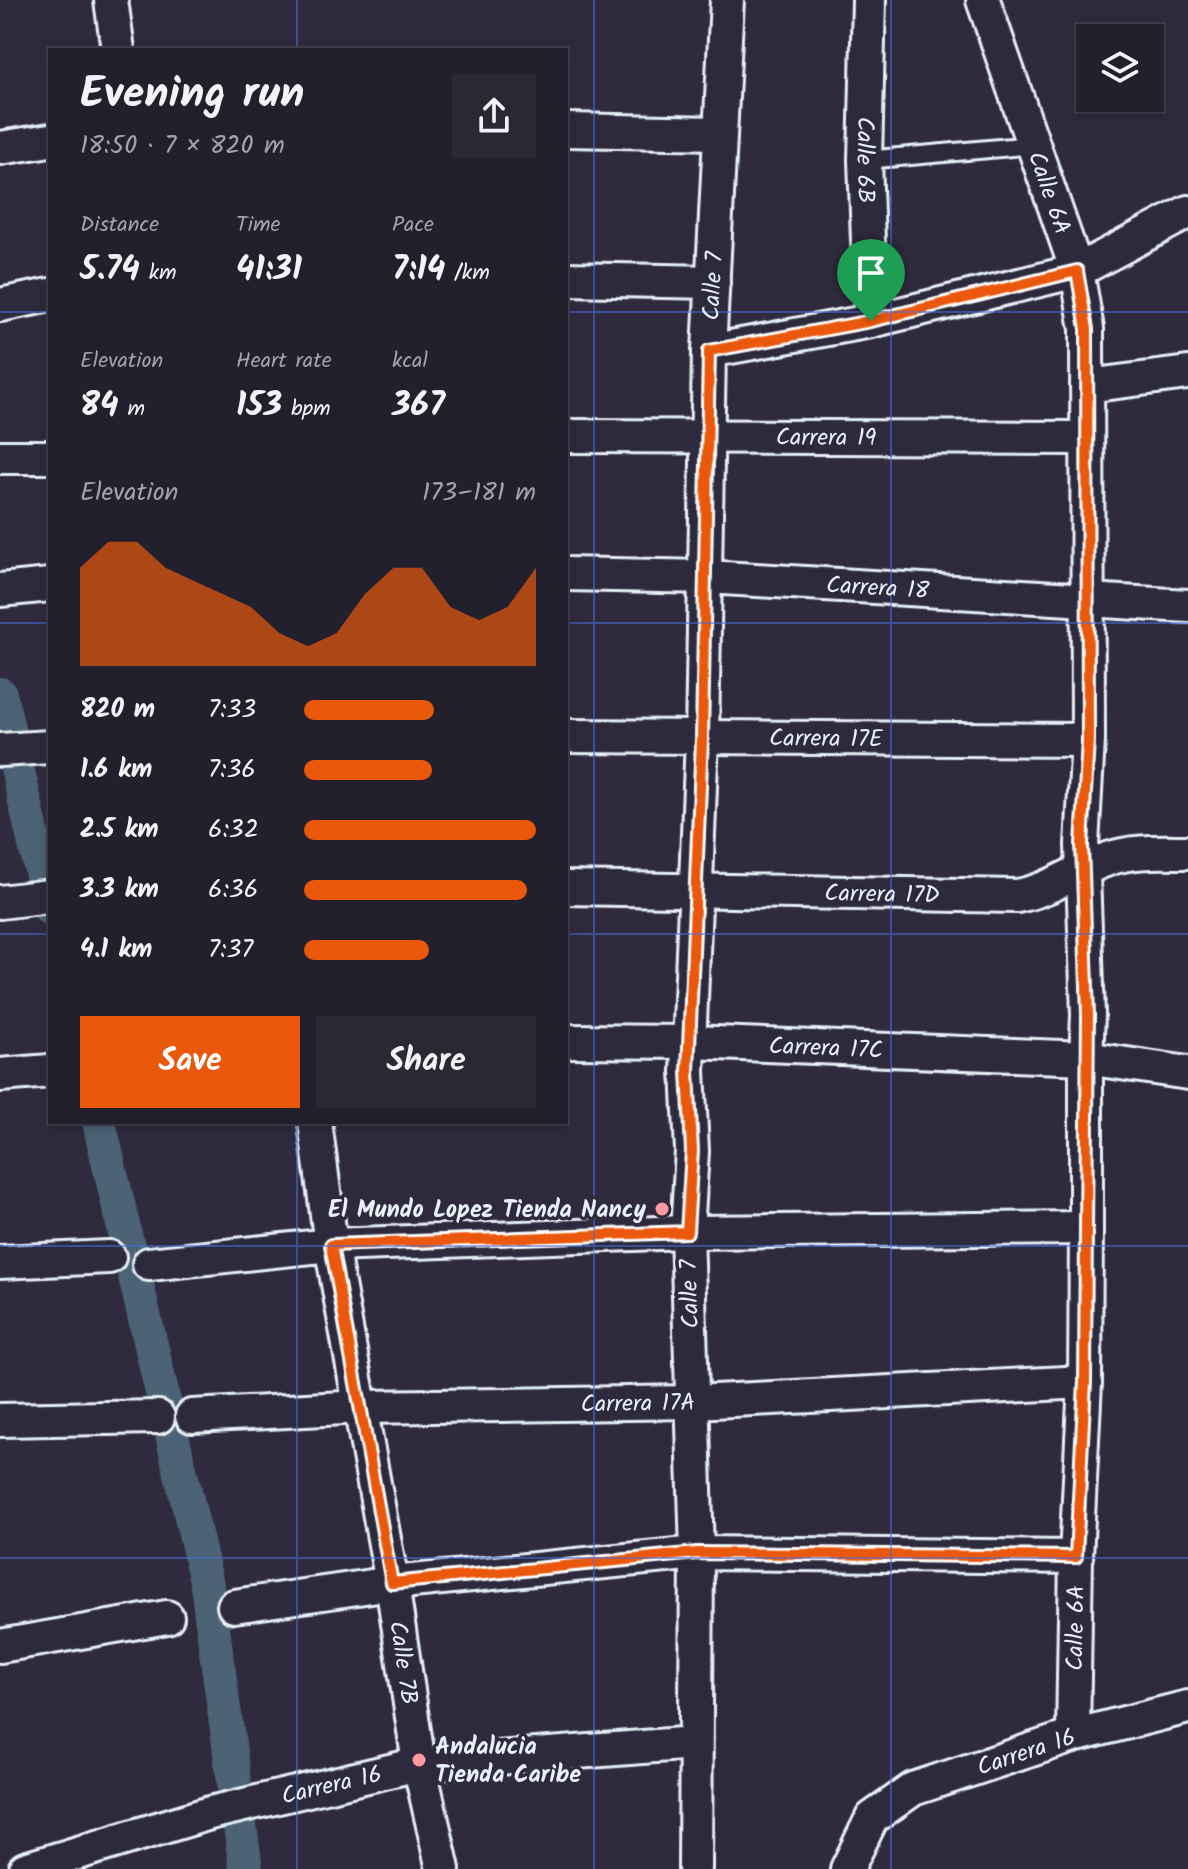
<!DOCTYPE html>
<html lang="en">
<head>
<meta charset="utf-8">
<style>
	body { margin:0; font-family:Kalam,sans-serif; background:#2b2836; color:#f1f3f6; height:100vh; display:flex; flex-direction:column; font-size:30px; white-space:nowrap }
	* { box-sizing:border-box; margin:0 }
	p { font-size:26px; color:#a3a3aa }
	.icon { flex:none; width:44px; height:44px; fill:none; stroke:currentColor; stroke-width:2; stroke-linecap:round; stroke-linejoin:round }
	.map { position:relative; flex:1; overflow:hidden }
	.side { position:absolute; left:48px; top:48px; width:520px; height:1076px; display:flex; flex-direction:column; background:#23202e; border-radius:0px; box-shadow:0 4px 12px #0003,0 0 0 2px #403e4a }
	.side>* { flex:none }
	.tools { position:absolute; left:1076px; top:24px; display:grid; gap:16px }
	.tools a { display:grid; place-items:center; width:88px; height:88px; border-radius:0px; background:#23202e; box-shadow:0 4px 12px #0003,0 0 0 2px #403e4a; font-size:40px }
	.pin { position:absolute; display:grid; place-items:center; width:68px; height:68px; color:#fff; margin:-82px -34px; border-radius:50% 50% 50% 0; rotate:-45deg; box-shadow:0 0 8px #0007 }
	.pin .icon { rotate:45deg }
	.round { display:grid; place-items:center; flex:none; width:84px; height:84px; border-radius:0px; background:#2b2836 }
	.overview { display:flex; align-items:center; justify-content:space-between; height:136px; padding:0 32px }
	h1 { font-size:44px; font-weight:600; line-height:60px }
	.figures { display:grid; grid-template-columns:repeat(3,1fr); gap:12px; height:136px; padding:8px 32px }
	.figures div { display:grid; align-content:center }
	.figures b { font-size:34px; font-weight:600 }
	.figures small { font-size:22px; font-weight:400 }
	.figures p { font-size:22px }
	.chart { height:224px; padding:16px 32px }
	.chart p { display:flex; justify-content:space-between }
	.chart svg { width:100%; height:144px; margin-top:8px; fill:#ea580c; opacity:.7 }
	.cta { display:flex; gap:16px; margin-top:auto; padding:16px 32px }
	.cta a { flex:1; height:92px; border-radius:0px; background:#ea580c; color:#fff; font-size:32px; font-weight:600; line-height:92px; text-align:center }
	.cta a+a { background:#2b2836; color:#f1f3f6 }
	ul { padding:0 32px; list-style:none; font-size:26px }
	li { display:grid; grid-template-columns:128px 96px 1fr; align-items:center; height:60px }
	li i { height:20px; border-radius:10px; background:#ea580c }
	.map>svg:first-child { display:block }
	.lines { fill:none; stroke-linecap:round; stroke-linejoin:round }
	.canal { stroke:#4b6474; stroke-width:34 }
	.lane-casing { stroke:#e8f1f8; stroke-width:22 }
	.street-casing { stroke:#e8f1f8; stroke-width:38 }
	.lane { stroke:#2f2a3d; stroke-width:16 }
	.street { stroke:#2f2a3d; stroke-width:32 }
	.route-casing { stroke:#fff; stroke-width:16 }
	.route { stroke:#ea580c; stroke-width:10 }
	.grid { fill:none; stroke:#466fde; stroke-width:2; stroke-opacity:0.55 }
	.poi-dot { fill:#ff9aa2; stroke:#2f2a3d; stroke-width:3 }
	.labels { text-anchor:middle; stroke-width:7; stroke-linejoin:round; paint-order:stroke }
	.street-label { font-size:24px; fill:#e8f1f8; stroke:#2f2a3d }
	.poi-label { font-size:24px; font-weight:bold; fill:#e8f1f8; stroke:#2f2a3d; text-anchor:end }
</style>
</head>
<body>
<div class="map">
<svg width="1188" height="1869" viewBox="0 0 1188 1869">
	<rect width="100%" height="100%" fill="#2f2a3d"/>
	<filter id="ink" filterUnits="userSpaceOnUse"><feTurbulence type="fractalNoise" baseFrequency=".0125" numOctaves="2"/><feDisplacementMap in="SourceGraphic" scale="16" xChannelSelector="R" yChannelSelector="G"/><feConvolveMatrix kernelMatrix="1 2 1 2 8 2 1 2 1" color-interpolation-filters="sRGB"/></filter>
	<g filter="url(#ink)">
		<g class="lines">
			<!-- canal -->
			<g class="canal">
				<polyline points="0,694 50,909"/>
				<polyline points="99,1122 207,1585 246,1869"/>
			</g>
			<defs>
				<polyline id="lane" points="865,160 1034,145"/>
				<g id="street">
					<polyline points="111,0 118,50"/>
					<path id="s1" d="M869,0L865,160L871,321"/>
					<path id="s2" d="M983,0L1077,271L1087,329L1088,740L1082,845L1088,1015L1086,1058V1228L1085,1382L1076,1557L1073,1736"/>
					<polyline points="566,130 720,133"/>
					<polyline points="0,148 50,140"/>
					<polyline points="566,279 713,282"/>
					<polyline points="0,305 50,295"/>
					<polyline points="709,351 871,321 1077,271 1188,212"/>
					<polyline points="1087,386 1188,373"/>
					<path id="s3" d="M566,436L1086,438"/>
					<polyline points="0,457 50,457"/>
					<path id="s4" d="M566,574L706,577L1188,606"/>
					<polyline points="0,590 50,585"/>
					<path id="s5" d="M566,736L1088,740"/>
					<polyline points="0,750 50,747"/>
					<path id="s6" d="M566,888L1017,896C1051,890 1076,870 1108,859C1133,850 1162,852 1188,852"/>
					<polyline points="0,902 50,896"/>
					<path id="s7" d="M566,1041L691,1042L1086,1058L1188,1073"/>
					<polyline points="0,1075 50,1071"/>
					<path id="s8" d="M315,1122L331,1245L392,1583L419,1764L443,1869"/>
					<polyline points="0,1262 109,1257"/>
					<polyline points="149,1264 331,1245 687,1232 1086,1228"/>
					<path id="s9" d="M192,1416L362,1407L693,1402L1085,1382"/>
					<polyline points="0,1420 158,1417"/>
					<polyline points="234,1606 392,1583 697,1553 1076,1557"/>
					<polyline points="0,1646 167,1617"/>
					<path id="s10" d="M25,1869L210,1813L419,1764L695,1743"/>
					<path id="s11" d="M695,1869L697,1553L687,1232L692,1151L688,1071L702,739L709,351L727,0"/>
					<path id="s12" d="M847,1869L872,1818L913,1789L1073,1736L1188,1707"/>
				</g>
			</defs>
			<!-- lane casing -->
			<use href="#lane" class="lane-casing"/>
			<!-- street casing -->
			<use href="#street" class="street-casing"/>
			<!-- lane -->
			<use href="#lane" class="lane"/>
			<!-- street -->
			<use href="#street" class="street"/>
		</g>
	</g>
	<g class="lines" filter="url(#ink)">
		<defs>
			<polygon id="route" points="1077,271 1087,329 1088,740 1082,845 1088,1015 1086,1228 1085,1382 1076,1557 697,1553 392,1583 331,1245 687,1232 692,1151 688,1071 702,739 709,351 871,321"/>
		</defs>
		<!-- route casing -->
		<use href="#route" class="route-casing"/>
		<!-- route -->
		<use href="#route" class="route"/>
	</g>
	<!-- grid -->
	<path class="grid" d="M297,0V50M594,0V1869M891,0V1869M0,312H50M566,312H1188M0,623H50M566,623H1188M0,934H50M566,934H1188M297,1122V1869M0,1246H1188M0,1558H1188"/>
	<!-- markers -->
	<g class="poi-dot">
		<circle cx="662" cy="1209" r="8"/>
		<circle cx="419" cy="1760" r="8"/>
	</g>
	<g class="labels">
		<!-- street labels -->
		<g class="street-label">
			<text dy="8" stroke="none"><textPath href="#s1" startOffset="160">Calle 6B</textPath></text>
			<text dy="8" stroke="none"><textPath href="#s2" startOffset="204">Calle 6A</textPath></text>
			<text dy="8" stroke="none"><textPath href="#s11" startOffset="1584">Calle 7</textPath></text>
			<text dy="8" stroke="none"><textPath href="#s3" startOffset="260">Carrera 19</textPath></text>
			<text dy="8" stroke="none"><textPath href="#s4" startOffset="312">Carrera 18</textPath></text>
			<text dy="8" stroke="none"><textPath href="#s5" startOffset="260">Carrera 17E</textPath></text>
			<text dy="8" stroke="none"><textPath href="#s6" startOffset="316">Carrera 17D</textPath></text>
			<text dy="8" stroke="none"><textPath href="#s7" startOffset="260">Carrera 17C</textPath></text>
			<text transform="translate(689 1294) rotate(-92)" y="8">Calle 7</text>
			<text dy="8" stroke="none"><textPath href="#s9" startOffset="446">Carrera 17A</textPath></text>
			<text transform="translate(1075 1628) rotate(-89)" y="8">Calle 6A</text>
			<text dy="8" stroke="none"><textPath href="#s8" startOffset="548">Calle 7B</textPath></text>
			<text dy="8" stroke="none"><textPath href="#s12" startOffset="226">Carrera 16</textPath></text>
			<text dy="8" stroke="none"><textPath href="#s10" startOffset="318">Carrera 16</textPath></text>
		</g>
		<!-- poi labels -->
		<g class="poi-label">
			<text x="646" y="1217">El Mundo Lopez Tienda Nancy</text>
			<text x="435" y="1754" text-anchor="start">Andalucia<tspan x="435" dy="28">Tienda Caribe</tspan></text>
		</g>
	</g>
</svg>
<div class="tools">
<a><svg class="icon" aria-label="layers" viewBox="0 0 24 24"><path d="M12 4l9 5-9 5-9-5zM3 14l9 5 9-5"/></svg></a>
</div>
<div class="pin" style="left:871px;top:321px;background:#1e9e55"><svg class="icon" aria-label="arrive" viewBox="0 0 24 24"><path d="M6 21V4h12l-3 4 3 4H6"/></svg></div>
<section class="side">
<div class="overview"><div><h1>Evening run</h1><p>18:50 · 7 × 820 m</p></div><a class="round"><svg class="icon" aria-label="share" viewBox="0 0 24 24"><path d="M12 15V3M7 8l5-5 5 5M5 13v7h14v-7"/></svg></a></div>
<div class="figures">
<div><p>Distance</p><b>5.74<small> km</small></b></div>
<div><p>Time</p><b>41:31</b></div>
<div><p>Pace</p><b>7:14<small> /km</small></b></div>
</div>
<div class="figures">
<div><p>Elevation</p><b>84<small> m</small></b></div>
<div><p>Heart rate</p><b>153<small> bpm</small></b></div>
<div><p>kcal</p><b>367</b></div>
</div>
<div class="chart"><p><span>Elevation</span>173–181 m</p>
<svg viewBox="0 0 160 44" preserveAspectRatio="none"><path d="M0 44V14L10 6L20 6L30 14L40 18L50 22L60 26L70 34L80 38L90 34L100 22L110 14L120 14L130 26L140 30L150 26L160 14V44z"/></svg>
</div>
<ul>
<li><b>820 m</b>7:33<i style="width:56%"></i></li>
<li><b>1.6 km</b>7:36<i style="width:55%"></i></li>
<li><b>2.5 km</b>6:32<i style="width:100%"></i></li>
<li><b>3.3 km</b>6:36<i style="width:96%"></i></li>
<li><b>4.1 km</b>7:37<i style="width:54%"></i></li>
</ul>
<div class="cta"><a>Save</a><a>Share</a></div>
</section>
</div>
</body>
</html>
